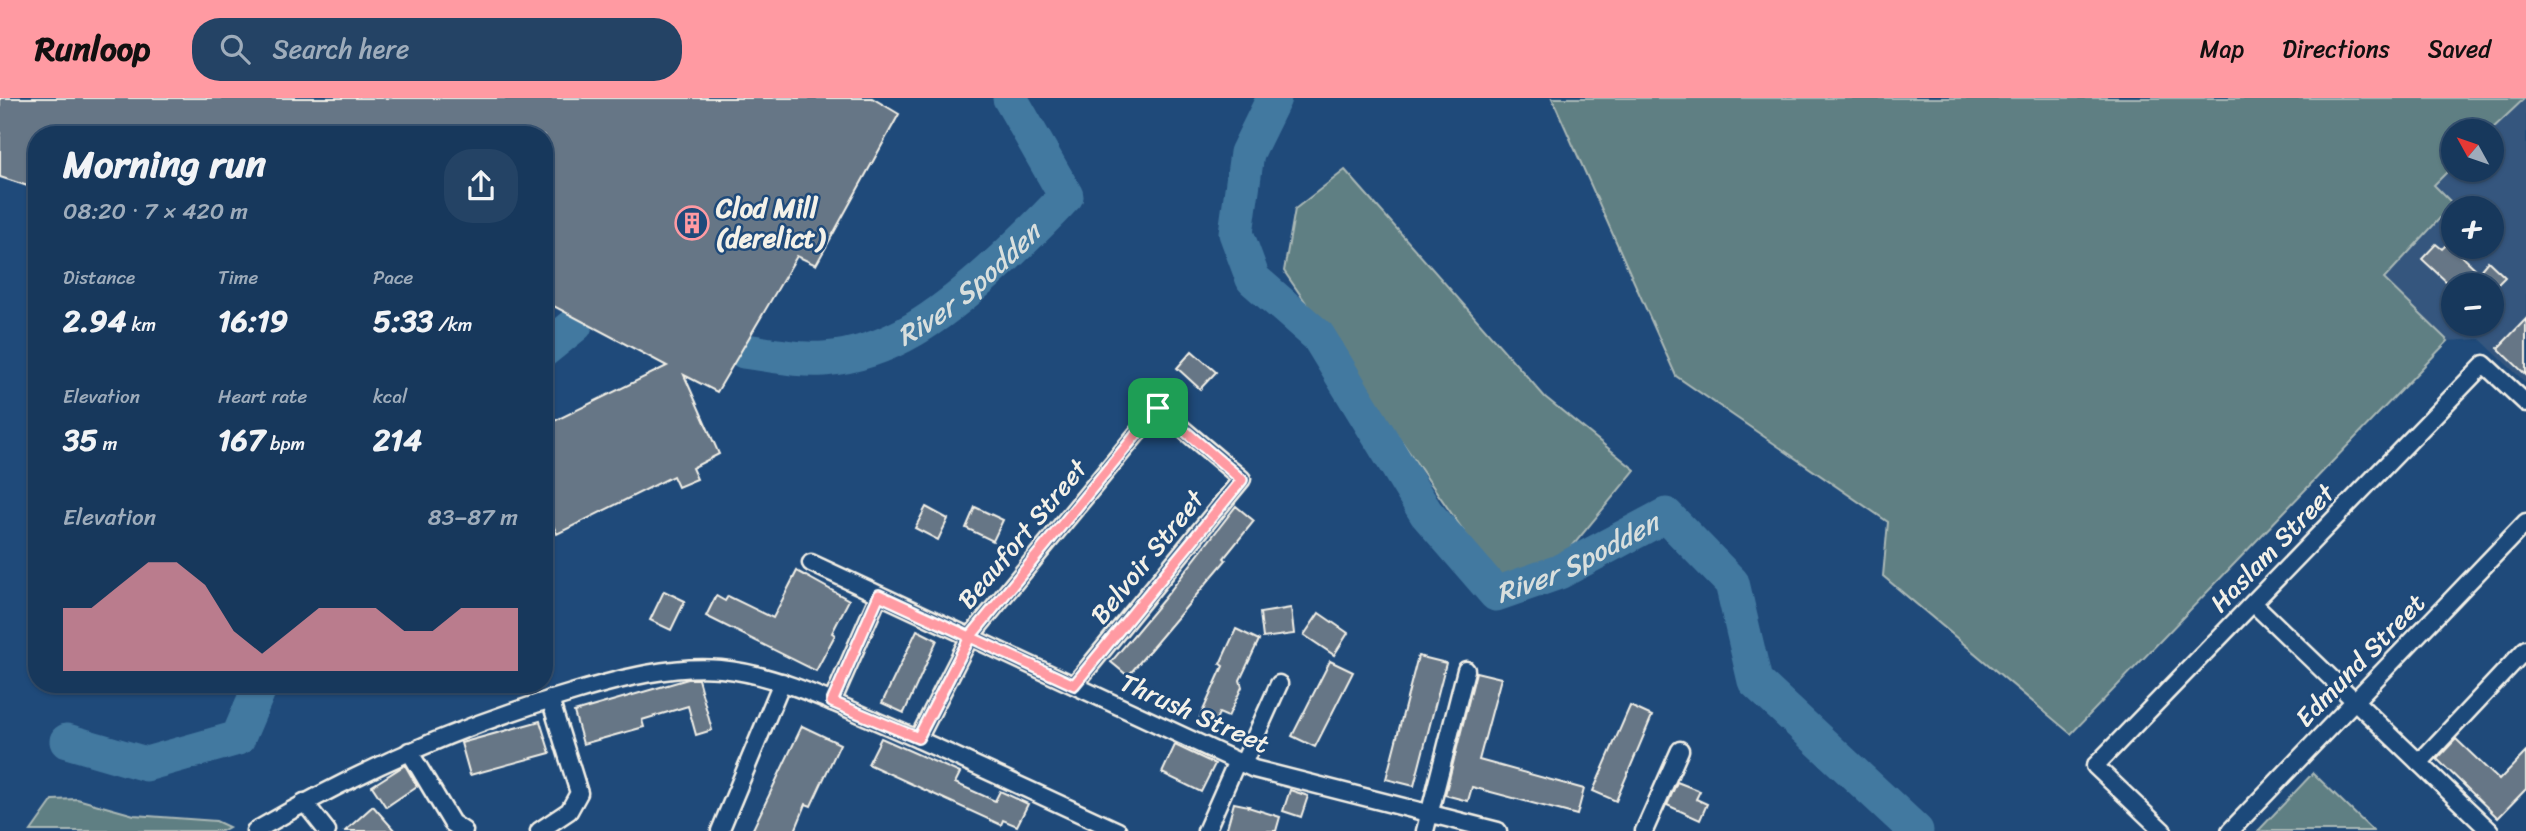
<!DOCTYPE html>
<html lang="en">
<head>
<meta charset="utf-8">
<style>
	body { margin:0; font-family:Sriracha,sans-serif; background:#244365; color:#f1f3f6; height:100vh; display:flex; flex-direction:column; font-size:26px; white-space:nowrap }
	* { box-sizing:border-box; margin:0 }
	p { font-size:23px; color:#9eacbb }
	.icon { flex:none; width:38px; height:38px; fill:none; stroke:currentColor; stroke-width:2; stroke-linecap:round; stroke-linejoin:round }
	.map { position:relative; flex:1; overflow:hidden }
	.details { position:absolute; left:28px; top:28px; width:525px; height:567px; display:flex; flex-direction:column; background:#17385c; border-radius:28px; box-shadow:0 2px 5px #0004,0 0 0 2px #365272 }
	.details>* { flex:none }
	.needle { width:46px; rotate:310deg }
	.buttons { position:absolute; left:2441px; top:21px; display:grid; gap:14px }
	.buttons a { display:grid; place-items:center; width:63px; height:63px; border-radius:50%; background:#17385c; box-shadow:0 2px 5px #0004,0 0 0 2px #365272; font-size:35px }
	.pin { position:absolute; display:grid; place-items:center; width:60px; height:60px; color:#fff; margin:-30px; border-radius:14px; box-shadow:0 4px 10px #0006 }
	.round { display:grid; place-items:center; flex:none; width:74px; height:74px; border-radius:28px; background:#244365 }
	.overview { display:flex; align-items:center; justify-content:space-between; height:119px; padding:0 35px }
	h1 { font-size:38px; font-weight:800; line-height:52px }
	.metrics { display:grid; grid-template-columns:repeat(3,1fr); gap:10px; height:119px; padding:7px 35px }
	.metrics div { display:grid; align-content:center }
	.metrics b { font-size:30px; font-weight:800 }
	.metrics small { font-size:19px; font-weight:400 }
	.metrics p { font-size:19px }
	.chart { height:196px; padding:14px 35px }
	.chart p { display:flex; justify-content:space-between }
	.chart svg { width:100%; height:126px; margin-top:7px; fill:#ff9aa2; opacity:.7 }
	header { display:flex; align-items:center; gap:42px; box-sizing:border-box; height:98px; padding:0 35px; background:#ff9aa2; color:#111 }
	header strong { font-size:33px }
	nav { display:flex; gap:38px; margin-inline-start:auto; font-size:24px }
	.search { width:490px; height:63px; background:#244365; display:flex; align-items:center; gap:18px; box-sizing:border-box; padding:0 24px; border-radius:28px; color:#9eacbb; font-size:26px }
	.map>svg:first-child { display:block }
	.built { fill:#34577e; fill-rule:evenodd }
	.green { fill:#5f7f83; stroke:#aab8b6; stroke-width:2 }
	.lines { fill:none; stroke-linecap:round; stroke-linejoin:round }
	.river { stroke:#4379a0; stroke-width:35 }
	.building { fill:#667686; stroke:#f4f1e8; stroke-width:2 }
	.minor-casing { stroke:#f4f1e8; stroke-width:21 }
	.minor { stroke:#1f4a7a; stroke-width:16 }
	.route-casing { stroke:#fff; stroke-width:14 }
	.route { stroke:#ff9aa2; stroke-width:9 }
	.labels { text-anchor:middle; stroke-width:5; stroke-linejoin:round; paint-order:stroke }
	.poi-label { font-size:26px; font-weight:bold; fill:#f4f1e8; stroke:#1f4a7a; text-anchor:start }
	.street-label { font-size:26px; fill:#f4f1e8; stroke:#1f4a7a }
	.water-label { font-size:28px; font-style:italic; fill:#d9dfdd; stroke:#1f4a7a }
</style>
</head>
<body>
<header>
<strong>Runloop</strong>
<div class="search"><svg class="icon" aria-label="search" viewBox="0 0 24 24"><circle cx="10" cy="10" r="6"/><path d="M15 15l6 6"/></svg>Search here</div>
<nav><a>Map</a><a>Directions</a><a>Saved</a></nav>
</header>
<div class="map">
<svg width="2526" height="733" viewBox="0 0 2526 733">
	<rect width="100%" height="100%" fill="#1f4a7a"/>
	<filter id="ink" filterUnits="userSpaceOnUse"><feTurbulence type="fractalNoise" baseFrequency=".0143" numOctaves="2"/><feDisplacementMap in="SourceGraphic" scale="14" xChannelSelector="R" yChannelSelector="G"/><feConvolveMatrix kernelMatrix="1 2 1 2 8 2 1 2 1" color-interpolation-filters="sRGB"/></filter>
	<g filter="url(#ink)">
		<!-- built -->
		<path class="built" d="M2526,0V285L2480,241L2448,243L2383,181L2453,106L2434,87L2453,68L2454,72H2492L2490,33ZM2454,110H2492V149H2454ZM2454,187H2492V226H2454Z"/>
		<!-- green -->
		<g class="green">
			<polygon points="1552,0 2525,0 2490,33 2454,33 2453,68 2434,87 2453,106 2384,181 2448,243 2071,636 1883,478 1888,424 1676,278"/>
			<polygon points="1345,72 1545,299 1635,372 1566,456 1503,490 1284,173 1295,111"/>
			<polygon points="2313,675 2373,733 2258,733"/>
			<polygon points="77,701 134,717 216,723 229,729 222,733 31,733 53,702"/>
		</g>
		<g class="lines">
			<!-- river -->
			<g class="river">
				<path id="s1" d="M1274,0L1247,55L1236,135L1253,181L1318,238L1426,415L1496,496L1559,474L1666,417L1732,485L1755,583L1916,733"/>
				<polyline points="544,252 575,227"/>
				<path id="s2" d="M744,253C769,256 798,263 824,261C891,256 942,216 990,173C1017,148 1042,124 1066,98L1010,0"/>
				<polyline points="67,643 146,666 238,640 261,586"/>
			</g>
		</g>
		<!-- building -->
		<g class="building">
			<polygon points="0,0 872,0 899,16 816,167 797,158 717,294 684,277 719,356 692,370 697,381 678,389 673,378 557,436 544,408 544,328 667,268 544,203 544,37 37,37 37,91 0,79"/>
			<polygon points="2448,145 2479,174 2488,163 2505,179 2497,187 2450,187 2422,161 2436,146 2442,151"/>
			<polygon points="2526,221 2526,277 2498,250"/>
			<polygon points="1192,253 1216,274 1200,291 1177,270"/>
			<polygon points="1236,408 1254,423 1224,460 1226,462 1128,578 1111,564 1163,502"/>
			<polygon points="926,409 948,421 938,442 915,430"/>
			<polygon points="975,409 1003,422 993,443 966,430"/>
			<polygon points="797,473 849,502 832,535 835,537 816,573 706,518 716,498 725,503 728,498 773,520"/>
			<polygon points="664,493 685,503 671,532 650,522"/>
			<polygon points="1291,510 1294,536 1263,540 1260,515"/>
			<polygon points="1319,515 1348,535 1334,557 1304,537"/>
			<polygon points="1236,531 1259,542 1240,582 1242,589 1228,619 1219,615 1214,626 1200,619 1223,568 1220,566"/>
			<polygon points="917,532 937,542 904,615 882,605"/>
			<polygon points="1418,558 1446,565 1414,688 1386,681"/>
			<polygon points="1330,563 1353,574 1315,649 1292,638"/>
			<polygon points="1476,574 1501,580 1479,662 1584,691 1577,717 1472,689 1468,703 1445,697"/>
			<polygon points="688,581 698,581 712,632 696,637 688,608 642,622 644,629 583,646 574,614"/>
			<polygon points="1630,608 1652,618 1616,703 1593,693"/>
			<polygon points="540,623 550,655 470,677 461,645"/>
			<polygon points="802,628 840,646 811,708 806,706 795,733 752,733"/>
			<polygon points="881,640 960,675 955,685 995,703 1000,693 1028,706 1017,728 1003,722 1001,727 868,666"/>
			<polygon points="2456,641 2499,682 2526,654 2526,691 2498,720 2437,661"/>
			<polygon points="1175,647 1215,666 1201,694 1162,675"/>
			<polygon points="405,667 417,688 386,709 372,688"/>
			<polygon points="1677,684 1700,693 1696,701 1707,706 1700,722 1667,707"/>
			<polygon points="1290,692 1308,698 1301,719 1283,713"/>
			<polygon points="1234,705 1249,708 1248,709 1280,719 1276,733 1226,733"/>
			<polygon points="373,708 395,733 345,733"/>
		</g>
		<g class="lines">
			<defs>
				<g id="minor">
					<polyline points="811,465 1254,671 1498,733"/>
					<polyline points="2253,505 2490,733"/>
					<polyline points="832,604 879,497"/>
					<polyline points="918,641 970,539 1158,310 1242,381 1074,587"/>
					<polyline points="409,653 452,725 464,733"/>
					<polyline points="2419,665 2526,551"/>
					<polyline points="1243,666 1279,586"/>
					<polyline points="304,704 327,733"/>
					<path d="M255,733C356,674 463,626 575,594C622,580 672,567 721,571C774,576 828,602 876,623C958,658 1037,696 1118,733"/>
					<polyline points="539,733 569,713 579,695 550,601"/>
					<polyline points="720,733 782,584"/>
					<polyline points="1206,733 1237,663"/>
					<polyline points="1425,733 1466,572"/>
					<polyline points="1644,733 1680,652"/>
					<polyline points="2163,733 2095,668 2484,266 2526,305"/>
					<polyline points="2230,733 2526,424"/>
				</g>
			</defs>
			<!-- minor casing -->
			<use href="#minor" class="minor-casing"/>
			<!-- minor -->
			<use href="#minor" class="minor"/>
		</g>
	</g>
	<g class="lines" filter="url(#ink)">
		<defs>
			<path id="route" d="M1158,310L970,539L918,640L832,604L879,497C944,527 1009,557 1074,587L1242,382L1158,310"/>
		</defs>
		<!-- route casing -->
		<use href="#route" class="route-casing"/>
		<!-- route -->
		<use href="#route" class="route"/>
	</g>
	<!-- icons -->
	<defs>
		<symbol id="building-ring" viewBox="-11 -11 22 22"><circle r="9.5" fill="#1f4a7a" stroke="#ff9aa2" stroke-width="1.5"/><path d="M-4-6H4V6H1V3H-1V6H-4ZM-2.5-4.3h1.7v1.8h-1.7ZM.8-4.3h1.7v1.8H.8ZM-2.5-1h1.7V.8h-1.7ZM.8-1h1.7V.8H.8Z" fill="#ff9aa2"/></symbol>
	</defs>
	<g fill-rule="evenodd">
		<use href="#building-ring" x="673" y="106" width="38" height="38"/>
	</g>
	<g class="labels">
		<!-- poi labels -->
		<g class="poi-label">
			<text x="716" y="119">Clod Mill<tspan x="716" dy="30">(derelict)</tspan></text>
		</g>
		<!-- street labels -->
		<g class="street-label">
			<text transform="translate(1022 436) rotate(-50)" y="9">Beaufort Street</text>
			<text transform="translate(2272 450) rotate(-46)" y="9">Haslam Street</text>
			<text transform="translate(1147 459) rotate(-51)" y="9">Belvoir Street</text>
			<text transform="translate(2360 562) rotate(-46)" y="9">Edmund Street</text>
			<text transform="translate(1195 615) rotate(24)" y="9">Thrush Street</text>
		</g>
		<!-- water labels -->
		<g class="water-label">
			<text dy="10" stroke="none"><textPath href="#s2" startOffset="247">River Spodden</textPath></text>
			<text dy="10" stroke="none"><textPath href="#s1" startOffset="681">River Spodden</textPath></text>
		</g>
	</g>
</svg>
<div class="buttons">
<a><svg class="needle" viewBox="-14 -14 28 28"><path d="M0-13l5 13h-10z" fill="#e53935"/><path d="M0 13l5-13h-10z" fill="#9eacbb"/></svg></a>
<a>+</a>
<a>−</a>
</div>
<div class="pin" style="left:1158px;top:310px;background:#1e9e55"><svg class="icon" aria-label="arrive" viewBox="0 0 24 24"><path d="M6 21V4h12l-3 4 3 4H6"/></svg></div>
<section class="details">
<div class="overview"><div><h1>Morning run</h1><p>08:20 · 7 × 420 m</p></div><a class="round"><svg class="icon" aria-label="share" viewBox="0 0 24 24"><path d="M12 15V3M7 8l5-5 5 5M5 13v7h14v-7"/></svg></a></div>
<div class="metrics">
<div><p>Distance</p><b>2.94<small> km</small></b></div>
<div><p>Time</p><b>16:19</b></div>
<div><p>Pace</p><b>5:33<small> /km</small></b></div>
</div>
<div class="metrics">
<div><p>Elevation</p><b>35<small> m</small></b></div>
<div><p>Heart rate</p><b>167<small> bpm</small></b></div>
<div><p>kcal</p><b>214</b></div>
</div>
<div class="chart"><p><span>Elevation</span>83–87 m</p>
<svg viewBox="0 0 160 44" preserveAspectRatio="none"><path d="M0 44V22L10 22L20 14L30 6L40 6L50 14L60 30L70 38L80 30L90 22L100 22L110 22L120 30L130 30L140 22L150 22L160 22V44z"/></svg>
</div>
</section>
</div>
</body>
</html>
